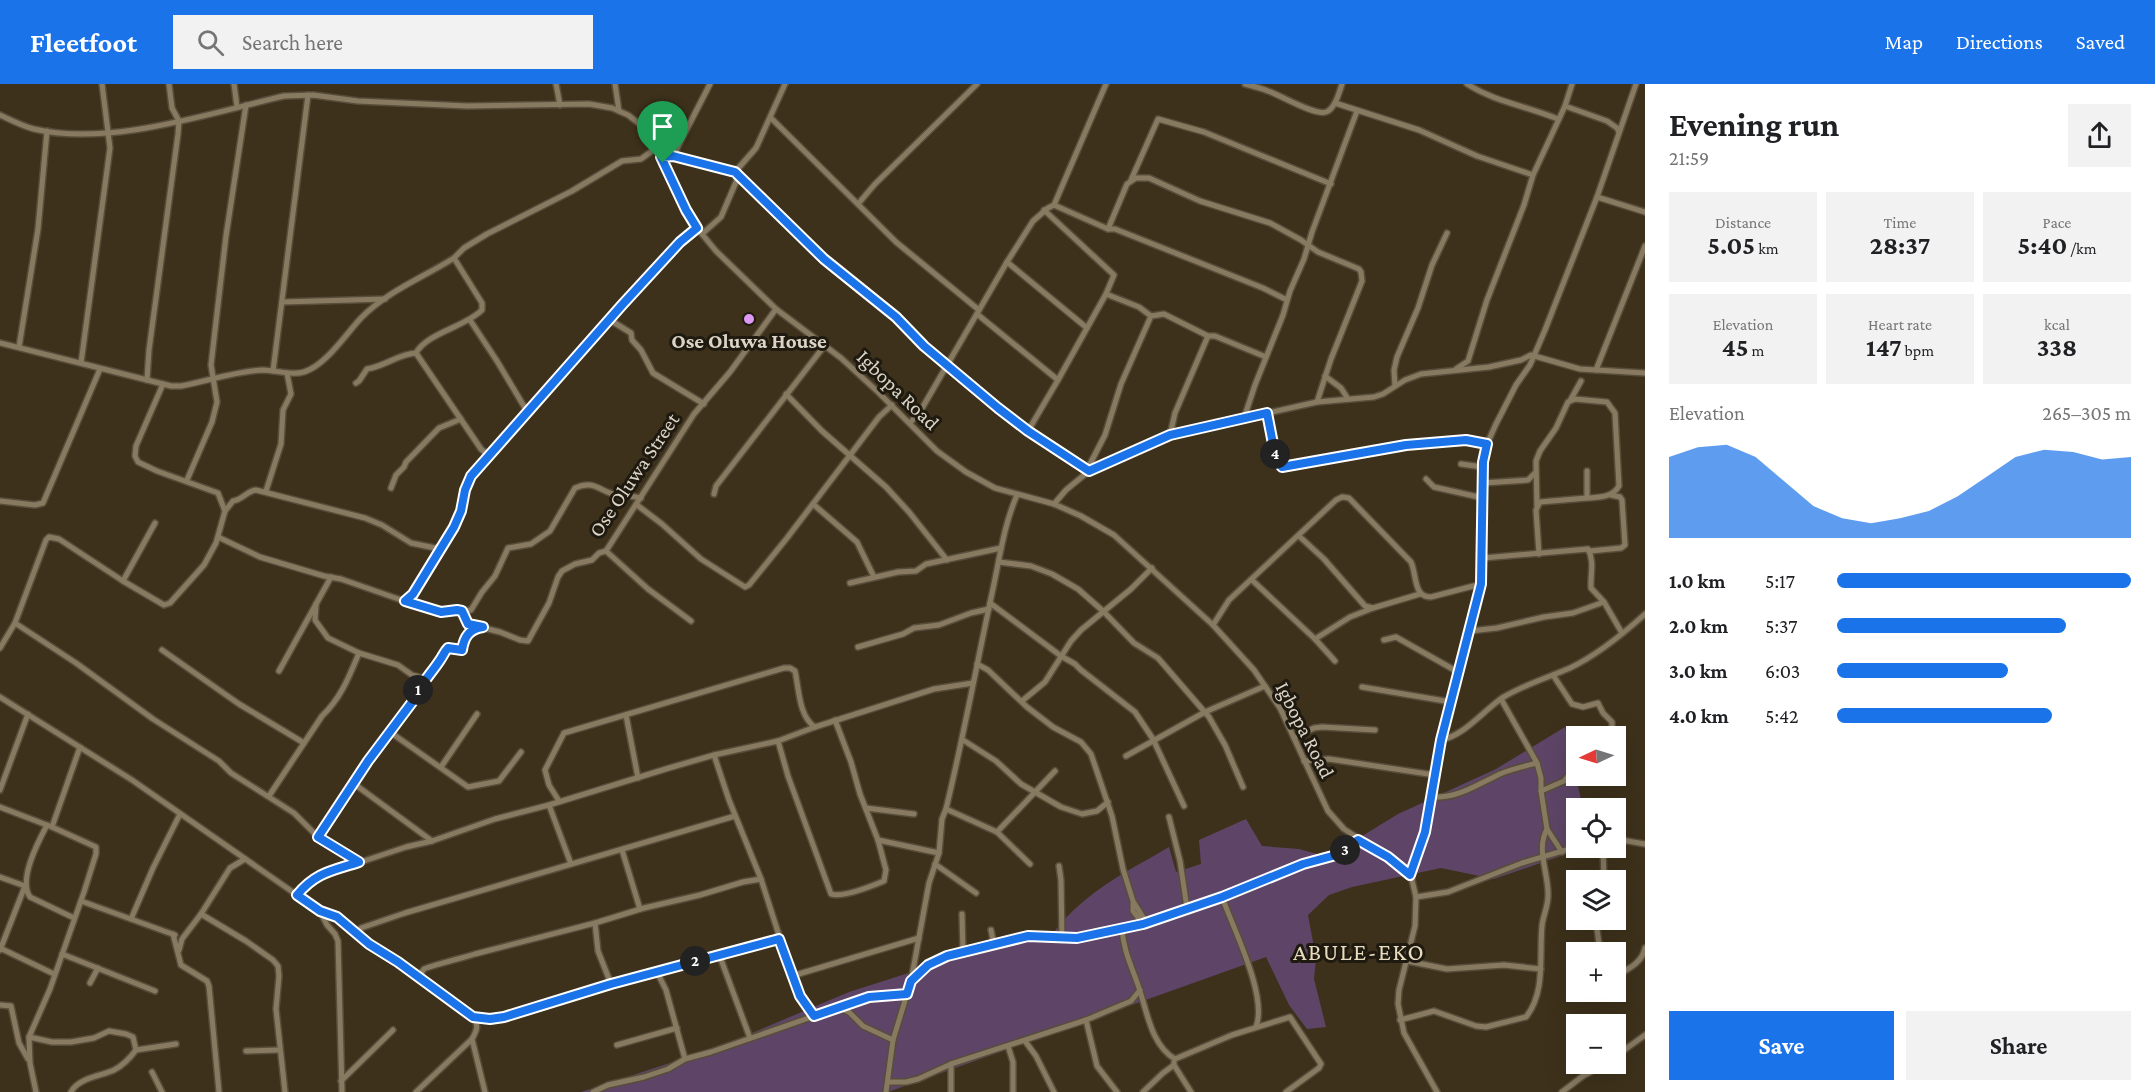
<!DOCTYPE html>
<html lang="en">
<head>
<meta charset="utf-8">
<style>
	body { margin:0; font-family:"Crimson Pro",serif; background:#f2f2f2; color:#202124; height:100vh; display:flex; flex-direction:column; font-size:22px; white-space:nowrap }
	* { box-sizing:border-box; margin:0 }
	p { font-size:20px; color:#757577 }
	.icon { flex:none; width:33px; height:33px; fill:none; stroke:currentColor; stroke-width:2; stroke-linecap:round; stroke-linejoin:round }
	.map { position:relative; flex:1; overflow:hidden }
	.drawer { display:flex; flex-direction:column; background:#fff; width:510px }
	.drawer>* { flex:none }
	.needle { width:39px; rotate:266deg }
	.controls { position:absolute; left:1566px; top:642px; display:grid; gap:12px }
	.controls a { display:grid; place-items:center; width:60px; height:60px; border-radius:0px; background:#fff; box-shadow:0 6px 24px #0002; font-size:30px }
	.pin { position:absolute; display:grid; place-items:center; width:51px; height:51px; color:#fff; margin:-62px -26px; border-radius:50% 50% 50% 0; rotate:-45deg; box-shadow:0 0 6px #0007 }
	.pin .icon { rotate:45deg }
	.km { position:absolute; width:30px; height:30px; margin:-15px; border-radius:50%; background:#222; color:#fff; font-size:16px; line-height:30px; text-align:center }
	.round { display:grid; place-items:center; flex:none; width:63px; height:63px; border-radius:0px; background:#f2f2f2 }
	.head { display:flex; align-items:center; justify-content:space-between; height:102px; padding:0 24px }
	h1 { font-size:33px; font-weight:700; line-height:45px }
	.figures { display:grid; grid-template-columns:repeat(3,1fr); gap:9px; height:102px; padding:6px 24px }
	.figures div { display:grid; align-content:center; border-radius:0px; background:#f2f2f2; text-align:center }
	.figures b { font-size:26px; font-weight:700 }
	.figures small { font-size:16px; font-weight:400 }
	.figures p { font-size:16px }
	.chart { height:168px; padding:12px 24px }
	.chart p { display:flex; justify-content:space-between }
	.chart svg { width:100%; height:108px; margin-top:6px; fill:#1a73e8; opacity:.7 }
	.action { display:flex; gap:12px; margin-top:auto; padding:12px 24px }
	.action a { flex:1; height:69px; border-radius:0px; background:#1a73e8; color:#fff; font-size:24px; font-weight:700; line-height:69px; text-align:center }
	.action a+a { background:#f2f2f2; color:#202124 }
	ul { padding:0 24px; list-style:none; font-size:20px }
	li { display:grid; grid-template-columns:96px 72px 1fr; align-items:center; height:45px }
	li i { height:15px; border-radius:8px; background:#1a73e8 }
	header { display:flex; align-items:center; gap:36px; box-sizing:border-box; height:84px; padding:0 30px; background:#1a73e8; color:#fff }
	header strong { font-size:28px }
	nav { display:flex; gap:33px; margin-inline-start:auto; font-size:21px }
	.search { width:420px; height:54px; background:#f2f2f2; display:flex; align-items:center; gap:15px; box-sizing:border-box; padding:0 21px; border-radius:0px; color:#757577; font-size:22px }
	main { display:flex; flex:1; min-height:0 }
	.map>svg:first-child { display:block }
	.green { fill:#5e4567 }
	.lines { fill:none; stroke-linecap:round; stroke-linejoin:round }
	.minor-casing { stroke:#574d3a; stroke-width:8 }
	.minor { stroke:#877a61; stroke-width:5 }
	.route-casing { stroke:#fff; stroke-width:12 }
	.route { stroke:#1a73e8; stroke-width:8 }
	.poi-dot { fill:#dd99f4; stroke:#1f1a10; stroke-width:2 }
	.labels { text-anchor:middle; stroke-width:6; stroke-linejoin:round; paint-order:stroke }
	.poi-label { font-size:21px; font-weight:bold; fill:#dbd4c6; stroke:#1f1a10 }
	.street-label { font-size:21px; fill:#dbd4c6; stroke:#1f1a10 }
	.quarter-label { font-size:24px; letter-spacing:1.5px; fill:#e9dbbf; stroke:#1f1a10 }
</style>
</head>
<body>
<header>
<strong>Fleetfoot</strong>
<div class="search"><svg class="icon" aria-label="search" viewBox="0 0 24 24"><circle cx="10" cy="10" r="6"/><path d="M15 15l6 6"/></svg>Search here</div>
<nav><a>Map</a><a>Directions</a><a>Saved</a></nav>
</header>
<main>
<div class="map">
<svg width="1645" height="1008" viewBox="0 0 1645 1008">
	<rect width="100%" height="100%" fill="#3d311b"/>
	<!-- green -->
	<path class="green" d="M1565,643L1583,724H1576V764H1584L1494,795L1441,784L1352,803L1329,811L1308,831L1316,874L1314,895L1326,943L1307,945L1289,921L1266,873L888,1008H581L719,963L849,908L918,886L1054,848C1087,806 1125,789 1169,763L1176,788L1201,780L1199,756L1246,735L1262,762L1299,765L1328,773L1398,730L1496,685Z"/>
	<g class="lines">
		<defs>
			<g id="minor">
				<polyline points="234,0 237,23"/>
				<polyline points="556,0 560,21"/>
				<polyline points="615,0 619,27"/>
				<path d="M1245,0C1253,2 1261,4 1268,7C1280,11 1315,32 1326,28C1335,25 1339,9 1342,0"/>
				<path d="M1467,0C1495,18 1527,22 1558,35"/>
				<polyline points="1335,19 1419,46 1477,72 1533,91"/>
				<polyline points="1565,22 1607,37 1617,44 1619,48"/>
				<path d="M0,31C11,36 22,42 34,45C109,63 210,29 284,12L313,11L358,17L467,22L589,20L612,24L628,31L641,41L649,49L675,105L697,144L716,167L776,225L841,274L878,308L937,367L966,388L995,404L1054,420L1081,432L1114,451L1213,541L1254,586L1280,624L1328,727L1344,745L1400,781L1412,796L1416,813L1415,842L1399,906L1398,920L1404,949L1437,1008"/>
				<polyline points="771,34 896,158 979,226"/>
				<polyline points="673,72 710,0"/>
				<polyline points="661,73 673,72 735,88"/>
				<polyline points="739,91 763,117 824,175 896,233 924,262 998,324 1028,347"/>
				<polyline points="1131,96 1158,35 1204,48 1331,100"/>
				<polyline points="1597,113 1645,128"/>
				<polyline points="858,120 875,100 977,0"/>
				<polyline points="1054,121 1108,145 1115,145 1263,204 1287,216"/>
				<polyline points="1044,126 1114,191 1106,210"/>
				<polyline points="1108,145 1127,100 1136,94 1149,94 1200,117 1270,139 1301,156 1318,168 1359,185 1361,188 1362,197 1331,275 1317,318"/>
				<polyline points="702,150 721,133 739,91 735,88 756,64 785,0"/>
				<polyline points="1007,178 1087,244"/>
				<polyline points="282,218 385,215"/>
				<polyline points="977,230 1058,296 1028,347 1089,387 1090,380 1105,351 1121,300 1151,232 1164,230 1208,252 1215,252 1266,273"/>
				<polyline points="470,236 497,277 528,329"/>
				<polyline points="610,236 631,249 632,256 641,266 653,289 704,320"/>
				<path d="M0,259L171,302H181C208,297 236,287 263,286C276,286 291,292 304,288C326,281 346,250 361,234C386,208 424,193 454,174L464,164L487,150L572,107L622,77L641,75L656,64"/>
				<polyline points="19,263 38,145 47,47"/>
				<polyline points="416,269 481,365 488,371"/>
				<polyline points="81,279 110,64 102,0"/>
				<polyline points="1456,285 1468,277 1487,216 1524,121 1533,91 1565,22 1572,0"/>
				<polyline points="1596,286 1645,162"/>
				<polyline points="273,287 308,11"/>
				<polyline points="1325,292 1341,304 1348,315"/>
				<polyline points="147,296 149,266 178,50 179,37 172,24 169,0"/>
				<polyline points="1058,296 1106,210 1139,223 1151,232"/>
				<path d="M356,299L359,297L367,285C386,282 398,270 416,269C427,249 465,243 482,226V219L454,174"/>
				<polyline points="1395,302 1394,286 1397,273 1418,224 1432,181 1447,149"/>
				<polyline points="786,310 822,347 886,403 909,428 947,476"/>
				<polyline points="1571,315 1581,297"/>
				<path d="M1267,329C1269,346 1270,371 1282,383L1406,361L1466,355L1487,360"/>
				<polyline points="1244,334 1255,301 1283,231 1290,207 1304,175 1312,148 1357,27"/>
				<polyline points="910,339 921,326 1007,178 1033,137 1048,124 1054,121 1106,0"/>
				<polyline points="1170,351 1175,329 1208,252"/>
				<polyline points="1461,380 1483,383"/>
				<polyline points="1426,395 1434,403 1483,414"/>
				<polyline points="187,396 212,338 217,318 211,281 226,152 246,21"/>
				<polyline points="1483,399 1528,396 1535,389"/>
				<polyline points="391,404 396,391 404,383 406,378 439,344 461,335"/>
				<polyline points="266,407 281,360 283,326 291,310 287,289"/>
				<polyline points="714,410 716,402 825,261"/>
				<polyline points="0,417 35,421 43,419 100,285"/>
				<polyline points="813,420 857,458 874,493"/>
				<polyline points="1054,420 1066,406 1089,387 1170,351 1317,318 1374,313 1383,310 1405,296 1421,290 1489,283 1521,276 1531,271 1580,285 1645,289"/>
				<polyline points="637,421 662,440 701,475 745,503 749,501 787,454 879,333 892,321"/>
				<path d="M1537,422L1536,377L1540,367L1556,344L1568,318L1575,315L1607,318L1615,329L1619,402C1612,414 1599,413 1587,414"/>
				<path d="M225,427L233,417C242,416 247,407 256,406L365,434L382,441L411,459L440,465"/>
				<polyline points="1299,452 1324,475 1365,522 1373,524 1350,533 1315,555 1335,577"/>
				<path d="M218,453L260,473L324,492L341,495L430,526C441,528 452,524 462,527L468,540L500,548L520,556L528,557L549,519L558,493L562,487L575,480L592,476L599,469L606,467L694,330L730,288L776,225"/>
				<polyline points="606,467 648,505 691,537"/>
				<polyline points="1590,467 1621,464 1625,461 1622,416 1620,413 1611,411"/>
				<polyline points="1539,470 1536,426 1540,418 1587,414 1587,387"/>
				<path d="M1483,474L1588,465C1595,478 1590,491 1591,504L1604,518L1622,549"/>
				<polyline points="999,478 1031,482 1052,490 1078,505 1103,527 1134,559 1158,574 1209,633 1225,661 1243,703"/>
				<polyline points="1252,496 1315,555"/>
				<polyline points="123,497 155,439"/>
				<polyline points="850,499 898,488 916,487 926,480 1001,464"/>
				<polyline points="405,517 413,510 454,443 461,427 465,406 471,392 528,329 565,284 686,151 697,144"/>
				<polyline points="990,519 1061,572 1075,580 1081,586 1135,628 1153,655 1184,722"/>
				<polyline points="316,520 315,536 328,554 359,569 398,581 412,591 426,595"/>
				<polyline points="1373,524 1420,510"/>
				<path d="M462,527L471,526L482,508L495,492L508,464L531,460L550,447L575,404C594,395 600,408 617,411C625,412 633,412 641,414"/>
				<polyline points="15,539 76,579 153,635 219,677 231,689 294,729 318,753 359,778"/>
				<path d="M1213,541L1229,516L1336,416L1342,413L1349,414L1411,478C1417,491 1413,513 1431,513L1481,500"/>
				<polyline points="1470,547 1497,544 1544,533 1573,529 1604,518"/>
				<polyline points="1384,556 1396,553 1458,588"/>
				<polyline points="858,563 903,550 914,544 939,541 971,529 989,525"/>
				<polyline points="0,564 15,539 46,456 49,453 59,455 123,497 164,521 170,519 204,481 216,459 225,427 218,409 157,387 138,378 135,372 136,362 163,300"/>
				<polyline points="162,566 239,620 304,659"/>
				<polyline points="977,580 988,586 1027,623 1053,643 1081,658 1091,670 1112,732 1123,785 1133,817 1146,838"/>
				<polyline points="279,587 331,493"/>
				<polyline points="1553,591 1572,620 1583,623 1598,619 1603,629 1612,638 1612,652"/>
				<polyline points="1362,603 1451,618"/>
				<path d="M0,613L132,696L320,827L337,833L368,860L398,878L473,932C479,942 477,946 472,955L416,1008"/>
				<polyline points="1501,615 1537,679 1541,694 1541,707 1547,745 1562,768"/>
				<polyline points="1022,617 1045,598 1071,557 1081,546 1131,505 1152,484"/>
				<polyline points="626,631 638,694"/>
				<polyline points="835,636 851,678 860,710 878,756 939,769"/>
				<polyline points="390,648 468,703 499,697 521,668"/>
				<polyline points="1294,654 1314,644 1322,643 1375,646"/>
				<polyline points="963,656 996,677 1021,700 1061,723 1082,730 1097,727 1108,718"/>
				<path d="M1441,656C1465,651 1482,628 1502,614C1523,601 1547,594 1570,584C1597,571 1623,550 1645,530"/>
				<path d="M778,657L788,692L831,810C843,814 872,802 884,797L886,786L878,756"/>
				<polyline points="714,671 729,716 761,795 792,892 919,854"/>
				<polyline points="1126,672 1205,628 1265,602"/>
				<polyline points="1304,677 1329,675 1435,691"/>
				<polyline points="441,683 477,630"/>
				<polyline points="353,699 432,757"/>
				<polyline points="0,706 28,630"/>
				<polyline points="1541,707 1564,697 1576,683"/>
				<path d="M269,712L322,632C341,614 349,593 359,569"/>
				<path d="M1432,713C1457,715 1478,700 1500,690C1512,685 1525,682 1537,679"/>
				<path d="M559,717L549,701L545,686L564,649L784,584H790L795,587C799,605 799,633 815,643"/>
				<polyline points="549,721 571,780"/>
				<polyline points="0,723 52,743 96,763 96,770 84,808 50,905 29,953 30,979 36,1008"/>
				<polyline points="866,724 914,730"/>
				<polyline points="946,725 997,748 1055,687"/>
				<polyline points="1169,733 1180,777 1187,824"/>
				<path d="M47,741C38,758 18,796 30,813L74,834"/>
				<polyline points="52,743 80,663"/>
				<polyline points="997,748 1030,780"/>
				<path d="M318,753L368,677L411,620L418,606L448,564L462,566C464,556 467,546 478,544"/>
				<polyline points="1616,755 1645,760"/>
				<polyline points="1603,764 1604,796"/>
				<polyline points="622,766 640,825"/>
				<polyline points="935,780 976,809"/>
				<polyline points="1059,782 1061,796 1062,855"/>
				<polyline points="1410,791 1425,748 1441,656 1481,500 1483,378 1487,360 1496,340 1516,301 1530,281 1545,246 1597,113 1636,0"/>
				<polyline points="0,793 25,802 0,866"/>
				<polyline points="297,811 307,799 316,793 406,763 432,757 495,735 549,721 669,684 714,671 778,657 815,643 934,605 973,599"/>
				<path d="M1222,813C1233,844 1268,912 1256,943"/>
				<polyline points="1416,813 1448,808 1522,779 1576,763"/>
				<polyline points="81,817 175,851"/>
				<polyline points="1133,819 1133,827 1143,840"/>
				<polyline points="320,827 327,841 335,850 338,857 342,1008"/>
				<polyline points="201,830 246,857 273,876 278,882 279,892 276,925 285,1008"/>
				<polyline points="962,830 963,869"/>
				<polyline points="131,835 153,784 180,730"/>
				<polyline points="1599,836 1597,845 1600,868"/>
				<polyline points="595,839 598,867 611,900"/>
				<path d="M1122,844C1123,866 1132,883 1139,904C1147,927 1151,961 1175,975"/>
				<polyline points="991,846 994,861"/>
				<polyline points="173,850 181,881 207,897 209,902 219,1008"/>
				<polyline points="356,850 361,844 405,829 735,732"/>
				<polyline points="0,864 54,890"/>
				<polyline points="179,866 182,855 201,830 230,784 245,775"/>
				<polyline points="62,870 155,907"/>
				<polyline points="719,870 750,954"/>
				<polyline points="1407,877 1447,885 1504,881 1541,885"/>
				<polyline points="657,888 666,906 685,975"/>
				<polyline points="792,892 800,912 814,932"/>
				<path d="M1616,892C1628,885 1642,879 1645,864"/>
				<path d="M420,894C420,892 422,887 424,885C426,883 466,873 475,870L595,839L644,824L700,811L743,798L761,795"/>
				<polyline points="911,897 933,878 954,870 1027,852 1077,854 1143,840 1222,813 1303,780 1336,771 1358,755"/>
				<polyline points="90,899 98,884"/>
				<polyline points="0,921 11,922 19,959 28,975"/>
				<polyline points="838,924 849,928 863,942 893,956"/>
				<polyline points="473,932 490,935 504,933 611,900 779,855"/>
				<polyline points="1086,936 1097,982 1117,1008"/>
				<path d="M1400,936L1434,927L1476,942L1486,943L1526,933C1546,908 1539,872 1542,842C1543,831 1549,821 1548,809C1548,788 1536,765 1547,745"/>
				<polyline points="29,953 52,958 71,958 94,954 109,947 126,950 133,953 136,966"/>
				<polyline points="472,955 485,1008"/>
				<polyline points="1025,957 1036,972 1054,1008"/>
				<polyline points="617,961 677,944"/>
				<polyline points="1008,962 1013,978 1013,1008"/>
				<polyline points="246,967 279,966"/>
				<polyline points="1616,972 1645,951"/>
				<polyline points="1175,975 1232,951 1290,933 1321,980 1319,984 1286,1008"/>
				<polyline points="1174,978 1174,981 1191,1008"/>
				<polyline points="951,980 951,1008"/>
				<polyline points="152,988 162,1008"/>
				<polyline points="341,997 393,946"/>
				<polyline points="888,998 906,998 918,995 951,980 1086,936 1131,917 1140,906"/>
				<path d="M71,1008C78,994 101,992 114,986C124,981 130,974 136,966L176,960"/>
				<polyline points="593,1008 608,1001 644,993 668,985 685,975 711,968 869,913 907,910"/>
				<path d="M886,1008L893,956L911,897L929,799L939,769L942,735L946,725C963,655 976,584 991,514C999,479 1003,443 1017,411"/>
				<polyline points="1143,1008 1163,989 1174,981"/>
				<polyline points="1562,1008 1583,992 1605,980"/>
			</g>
		</defs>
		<!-- minor casing -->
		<use href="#minor" class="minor-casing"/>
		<!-- minor -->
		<use href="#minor" class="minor"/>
	</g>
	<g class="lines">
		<defs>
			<path id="route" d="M673,72L735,88L824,175L896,233L924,262L998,324L1028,347L1089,387L1170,351L1267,329L1276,375L1282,383L1406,361L1466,356L1487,360L1483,378L1481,500L1441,656L1425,748L1410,791L1388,773L1358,756L1336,771L1303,780L1222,813L1143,840L1077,854L1028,852L947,872L928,881L911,897L907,910L869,913L814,932L800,912L779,855L611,900L504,933L490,935L473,933L398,878L369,860L337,833L320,827L297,811C316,788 332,787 359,778L318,753L368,677L413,617C419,601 431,590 440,576C443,572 444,568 448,564L462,566C464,553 469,545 483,543L468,540L462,527L457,526L441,528L405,517L413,510L454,443L461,427L465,406L471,392L622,221L680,158L697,144L686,126L661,73Z"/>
		</defs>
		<!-- route casing -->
		<use href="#route" class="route-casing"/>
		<!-- route -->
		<use href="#route" class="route"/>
	</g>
	<!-- markers -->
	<circle class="poi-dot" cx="749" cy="235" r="6"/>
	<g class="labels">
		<!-- poi labels -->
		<g class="poi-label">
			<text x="749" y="264">Ose Oluwa House</text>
		</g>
		<!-- street labels -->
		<g class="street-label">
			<text transform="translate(898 306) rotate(44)" y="7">Igbopa Road</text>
			<text transform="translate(634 391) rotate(-56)" y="7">Ose Oluwa Street</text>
			<text transform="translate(1305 646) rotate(63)" y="7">Igbopa Road</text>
		</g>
		<!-- quarter labels -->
		<g class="quarter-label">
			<text x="1359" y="876">ABULE-EKO</text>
		</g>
	</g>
</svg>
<div class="controls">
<a><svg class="needle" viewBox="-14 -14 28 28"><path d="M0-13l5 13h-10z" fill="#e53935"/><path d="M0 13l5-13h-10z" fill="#757577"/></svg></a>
<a><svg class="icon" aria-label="locate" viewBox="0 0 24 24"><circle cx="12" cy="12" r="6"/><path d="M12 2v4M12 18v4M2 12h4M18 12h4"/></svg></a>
<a><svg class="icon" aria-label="layers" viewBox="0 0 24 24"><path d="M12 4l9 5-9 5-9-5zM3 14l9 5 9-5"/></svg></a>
<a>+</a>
<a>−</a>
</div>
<div class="pin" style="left:663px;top:79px;background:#1e9e55"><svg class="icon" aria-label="arrive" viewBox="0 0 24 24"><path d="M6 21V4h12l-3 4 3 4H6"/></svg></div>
<b class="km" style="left:418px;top:606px">1</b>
<b class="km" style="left:695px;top:877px">2</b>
<b class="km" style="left:1345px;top:766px">3</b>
<b class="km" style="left:1275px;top:370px">4</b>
</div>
<section class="drawer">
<div class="head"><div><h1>Evening run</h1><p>21:59</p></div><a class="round"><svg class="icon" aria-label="share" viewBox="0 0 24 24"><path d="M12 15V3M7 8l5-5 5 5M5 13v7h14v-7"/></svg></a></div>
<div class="figures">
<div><p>Distance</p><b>5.05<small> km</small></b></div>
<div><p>Time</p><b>28:37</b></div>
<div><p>Pace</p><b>5:40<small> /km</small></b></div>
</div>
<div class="figures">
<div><p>Elevation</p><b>45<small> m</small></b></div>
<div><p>Heart rate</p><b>147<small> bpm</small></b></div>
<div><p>kcal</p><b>338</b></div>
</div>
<div class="chart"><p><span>Elevation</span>265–305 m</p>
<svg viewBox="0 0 160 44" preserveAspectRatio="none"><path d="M0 44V11L10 7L20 6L30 11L40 21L50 31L60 36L70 38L80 36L90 33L100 27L110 19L120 11L130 8L140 9L150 12L160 11V44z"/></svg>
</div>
<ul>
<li><b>1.0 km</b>5:17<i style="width:100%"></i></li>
<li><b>2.0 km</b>5:37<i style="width:78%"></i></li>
<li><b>3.0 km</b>6:03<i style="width:58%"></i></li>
<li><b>4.0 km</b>5:42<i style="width:73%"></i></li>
</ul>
<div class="action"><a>Save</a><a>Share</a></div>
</section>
</main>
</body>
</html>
